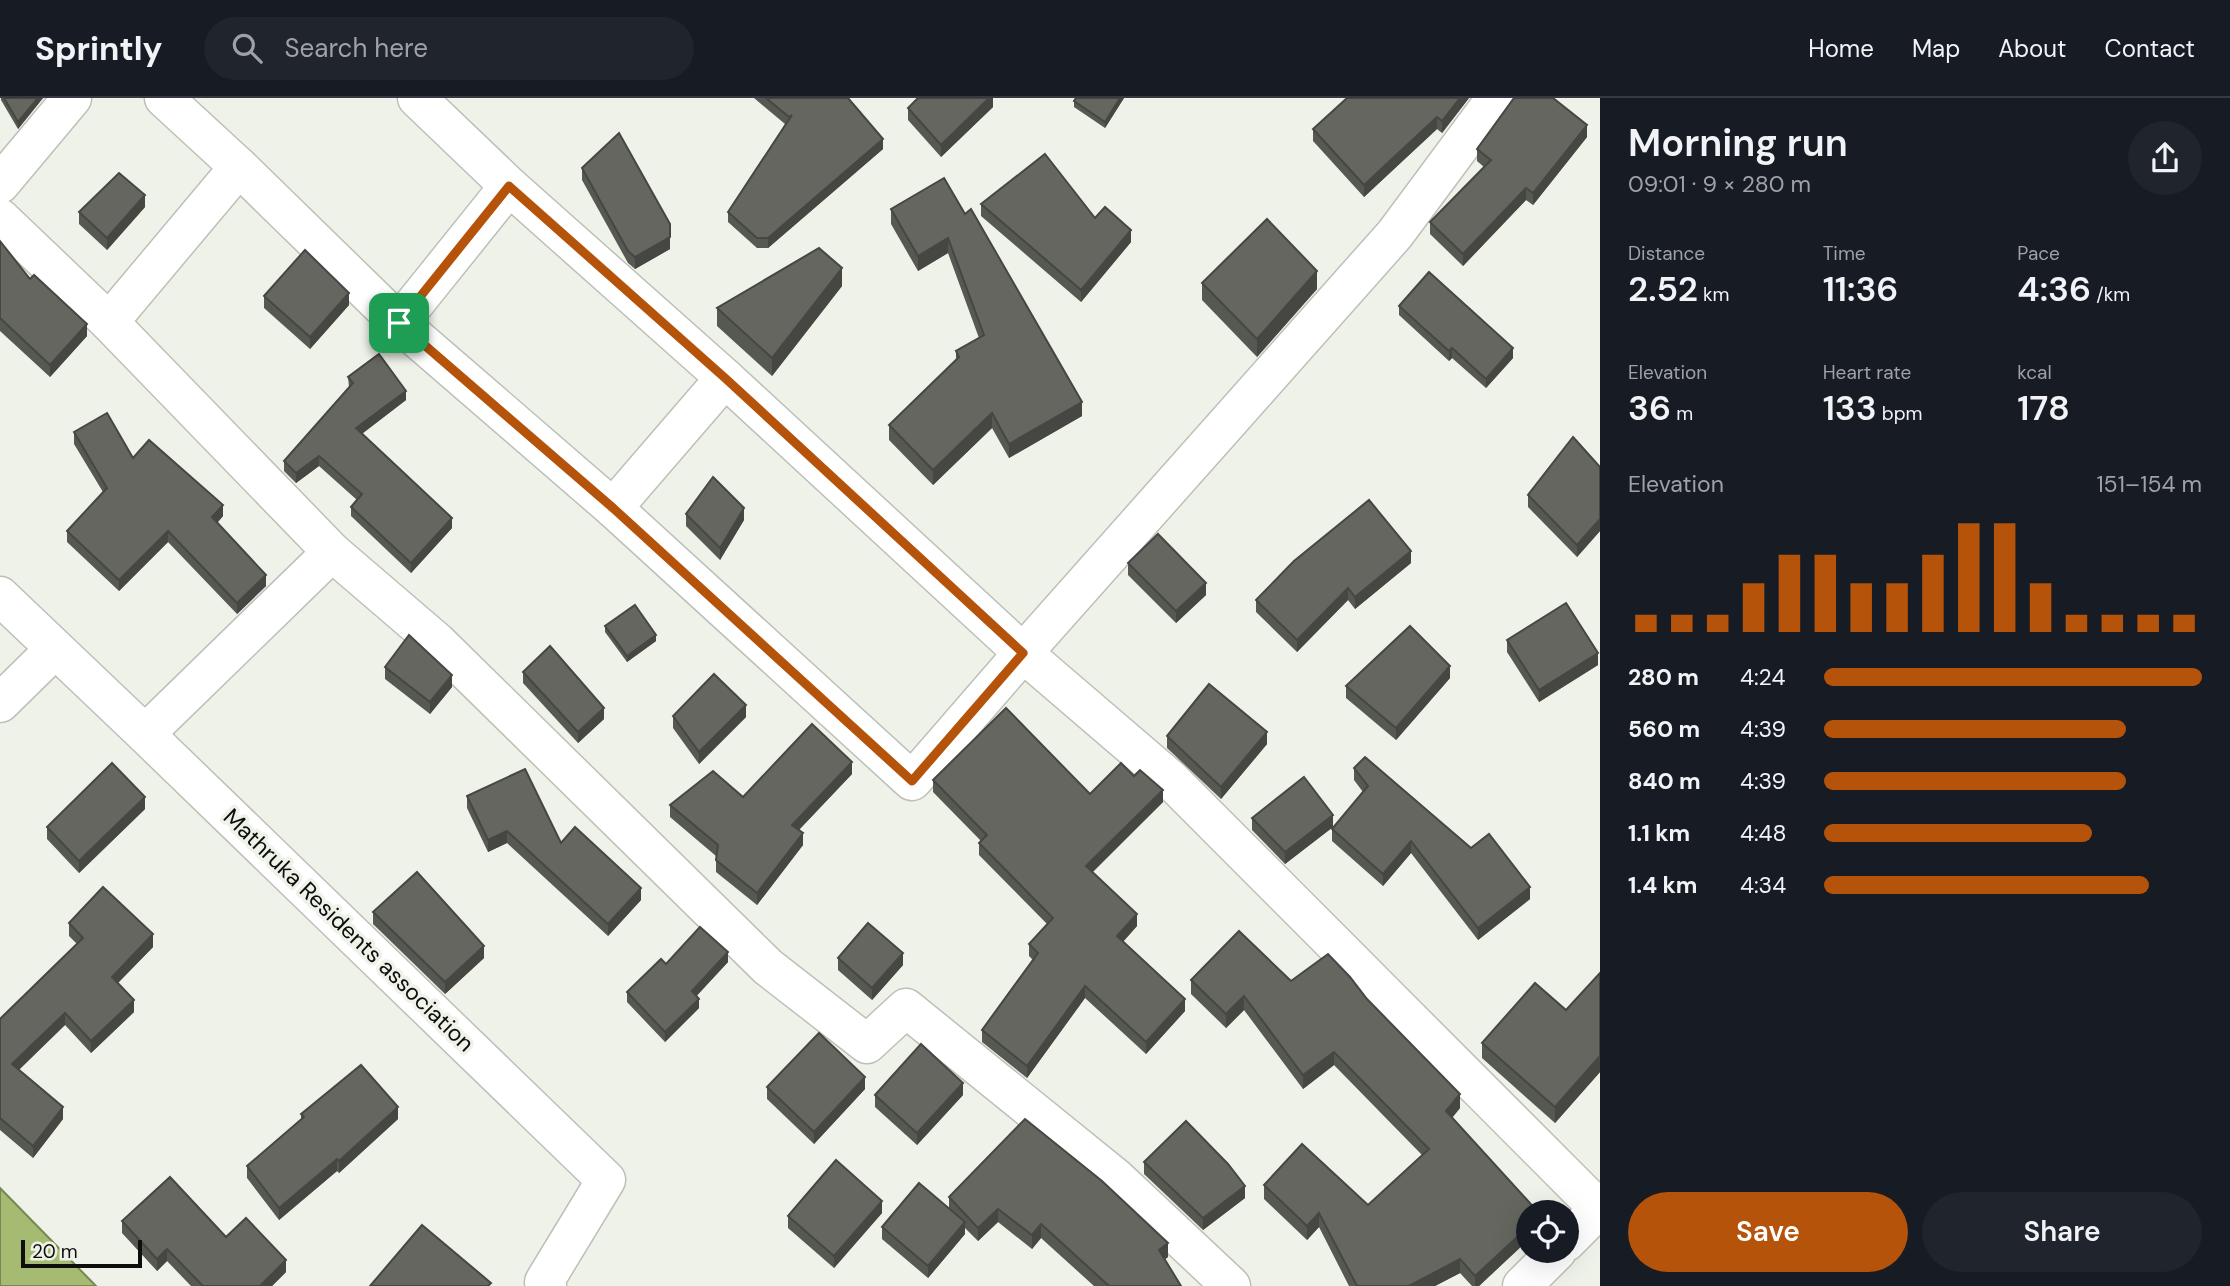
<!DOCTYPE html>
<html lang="en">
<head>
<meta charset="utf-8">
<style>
	body { margin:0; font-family:"DM Sans",sans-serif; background:#20242c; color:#f1f3f6; height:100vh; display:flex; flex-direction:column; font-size:26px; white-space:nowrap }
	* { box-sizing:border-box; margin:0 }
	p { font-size:23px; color:#9ea1a6 }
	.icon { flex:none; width:38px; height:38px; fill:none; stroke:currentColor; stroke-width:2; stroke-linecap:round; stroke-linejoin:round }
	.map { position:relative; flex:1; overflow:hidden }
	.sheet { display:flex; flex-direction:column; background:#171b24; width:630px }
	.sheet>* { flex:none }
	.buttons { position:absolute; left:1516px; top:1102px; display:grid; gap:14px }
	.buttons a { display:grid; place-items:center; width:63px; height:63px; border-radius:50%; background:#171b24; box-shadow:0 7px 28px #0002; font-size:35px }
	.scale { position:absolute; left:21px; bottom:18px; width:121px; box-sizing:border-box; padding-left:7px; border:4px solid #0e0f0c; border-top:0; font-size:19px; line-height:24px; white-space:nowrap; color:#0e0f0c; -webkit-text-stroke:5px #eff2e9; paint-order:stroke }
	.pin { position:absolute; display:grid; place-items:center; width:60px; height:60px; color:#fff; margin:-30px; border-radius:14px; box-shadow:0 4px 10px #0006 }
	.round { display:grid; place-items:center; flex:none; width:74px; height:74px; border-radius:37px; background:#20242c }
	.overview { display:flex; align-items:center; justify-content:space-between; height:119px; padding:0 28px }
	h1 { font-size:38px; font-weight:600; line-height:52px }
	.figures { display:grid; grid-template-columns:repeat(3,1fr); gap:10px; height:119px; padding:7px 28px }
	.figures div { display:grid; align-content:center }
	.figures b { font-size:35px; font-weight:600 }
	.figures small { font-size:19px; font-weight:400 }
	.figures p { font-size:19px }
	.chart { height:196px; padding:14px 28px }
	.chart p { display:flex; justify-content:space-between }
	.chart svg { width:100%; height:126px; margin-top:7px; stroke:#b45309; stroke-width:6 }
	.action { display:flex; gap:14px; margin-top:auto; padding:14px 28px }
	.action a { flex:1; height:80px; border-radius:42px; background:#b45309; color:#fff; font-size:28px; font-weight:600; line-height:80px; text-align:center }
	.action a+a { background:#20242c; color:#f1f3f6 }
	ul { padding:0 28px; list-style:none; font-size:23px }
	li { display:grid; grid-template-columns:112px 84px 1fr; align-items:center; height:52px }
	li i { height:18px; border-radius:9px; background:#b45309 }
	header { display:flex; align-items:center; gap:42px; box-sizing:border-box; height:98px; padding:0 35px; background:#171b24; border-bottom:2px solid #363941 }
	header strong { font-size:33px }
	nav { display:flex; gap:38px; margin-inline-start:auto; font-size:24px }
	.search { width:490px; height:63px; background:#20242c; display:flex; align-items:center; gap:18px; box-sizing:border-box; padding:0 24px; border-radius:38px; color:#9ea1a6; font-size:26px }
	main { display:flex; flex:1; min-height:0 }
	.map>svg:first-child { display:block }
	.water { fill:#a6bb72; stroke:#788753; stroke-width:2 }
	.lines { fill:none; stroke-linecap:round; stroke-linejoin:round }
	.street-casing { stroke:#bdc0b8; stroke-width:41 }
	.primary-casing { stroke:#bdc0b8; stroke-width:41 }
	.street { stroke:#fff; stroke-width:38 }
	.primary { stroke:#fff; stroke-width:38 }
	.wall { fill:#565852 }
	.shaded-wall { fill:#464742 }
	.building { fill:#64665f; stroke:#464742; stroke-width:2 }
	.route-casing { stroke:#fff; stroke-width:14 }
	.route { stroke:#b45309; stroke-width:9 }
	.labels { text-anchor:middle; stroke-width:7; stroke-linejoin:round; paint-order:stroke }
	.street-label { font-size:23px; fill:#0e0f0c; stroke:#eff2e9 }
</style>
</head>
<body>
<header>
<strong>Sprintly</strong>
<div class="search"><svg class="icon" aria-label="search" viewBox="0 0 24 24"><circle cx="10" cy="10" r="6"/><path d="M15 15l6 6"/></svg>Search here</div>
<nav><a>Home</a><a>Map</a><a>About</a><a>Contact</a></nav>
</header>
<main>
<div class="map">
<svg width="1600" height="1188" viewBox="0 0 1600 1188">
	<rect width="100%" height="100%" fill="#eff2e9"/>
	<!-- water -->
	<polygon class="water" points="0,1090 96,1188 0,1188"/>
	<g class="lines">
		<defs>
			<g id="street">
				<polyline points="164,0 239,69 399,225 613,410 912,683 1023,555 725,280 509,88 417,0"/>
				<polyline points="1496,0 1395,136 1023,555 1170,681 1600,1112"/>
				<polyline points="0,86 72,0"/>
				<polyline points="0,120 109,224 332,454 437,544 768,869 867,946 906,910 1116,1080 1231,1188"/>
				<polyline points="109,224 239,69"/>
				<polyline points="399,225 509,88"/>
				<polyline points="613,410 725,280"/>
				<polyline points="0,498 145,636 606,1082 544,1184 547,1188"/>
				<polyline points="0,605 54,552"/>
				<polyline points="145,636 332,454"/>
			</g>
			<g id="primary">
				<polyline points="1566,1144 1600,1110"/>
				<polyline points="1522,1188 1557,1153"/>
			</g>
		</defs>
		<!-- street casing -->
		<use href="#street" class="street-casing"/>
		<!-- primary casing -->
		<use href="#primary" class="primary-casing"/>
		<!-- street -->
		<use href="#street" class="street"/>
		<!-- primary -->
		<use href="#primary" class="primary"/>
	</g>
	<!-- wall -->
	<g class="wall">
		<polygon points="1,0 43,0 18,31 1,2"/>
		<polygon points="754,0 848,0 883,51 768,150 757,150 728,124 728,114 785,26"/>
		<polygon points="993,0 993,9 941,59 908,22 908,10"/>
		<polygon points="1076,0 1124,0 1105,30 1074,9 1074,3"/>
		<polygon points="1469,0 1442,35 1437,31 1364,99 1313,43 1313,31"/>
		<polygon points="1587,39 1533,107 1526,102 1463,168 1430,136 1430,124 1484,69 1477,63 1477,51"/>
		<polygon points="582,70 670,151 635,171 628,165 582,82"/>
		<polygon points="944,80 1082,318 1009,360 992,330 933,387 889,342 889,327 956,262 956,253 979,240 948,155 918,173 891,126 891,111"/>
		<polygon points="981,106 1095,120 1131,144 1081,204 981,118"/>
		<polygon points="145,109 107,152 79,126 79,114"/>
		<polygon points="0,143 30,181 87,238 50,279 0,233"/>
		<polygon points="1202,185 1317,191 1257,259 1202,202"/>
		<polygon points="842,188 772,278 717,228 717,210"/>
		<polygon points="264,198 349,207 310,251 264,210"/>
		<polygon points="1399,208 1513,260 1486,290 1452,260 1449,263 1399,217"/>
		<polygon points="348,279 406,302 362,336 452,430 411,475 351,418 351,409 357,402 319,368 296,385 284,373 284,363 349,289"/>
		<polygon points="74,334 133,360 223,418 217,425 266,488 237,516 168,444 119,493 67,444 67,433 103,394 74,346"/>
		<polygon points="1600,369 1600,433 1577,459 1528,409 1528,397"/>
		<polygon points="686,416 744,422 720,462 686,428"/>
		<polygon points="1128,465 1206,497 1176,525 1128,477"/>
		<polygon points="1411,465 1355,511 1348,502 1297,554 1256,514 1256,502"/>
		<polygon points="605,528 656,543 627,564 605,534"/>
		<polygon points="1507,542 1598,567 1539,604 1507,554"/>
		<polygon points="385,569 452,589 430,616 385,581"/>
		<polygon points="523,574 604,621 578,645 523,585"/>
		<polygon points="1450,580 1396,642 1346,600 1346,588"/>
		<polygon points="673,618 746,619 699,666 673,630"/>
		<polygon points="1167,638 1267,646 1221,701 1167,650"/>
		<polygon points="1354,670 1530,801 1478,842 1411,755 1383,788 1332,743 1332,731 1363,694 1354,682"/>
		<polygon points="852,676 799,732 803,747 757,807 716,774 716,758 670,719 670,707 743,699"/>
		<polygon points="933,682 1090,696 1163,704 1093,774 1137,828 1123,844 1185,913 1146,956 1085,900 1027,980 982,944 982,932 1033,862 1029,858 1029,846 1047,826 979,757 979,745 981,743 933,694"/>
		<polygon points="467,698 561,745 641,802 608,838 507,745 488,754 467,710"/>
		<polygon points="145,711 79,775 47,741 47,729"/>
		<polygon points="1252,720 1333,729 1285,766 1252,732"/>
		<polygon points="373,814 484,860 445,896 373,826"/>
		<polygon points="69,825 153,849 118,885 134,914 91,955 65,927 19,972 63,1021 33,1060 0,1032 0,921 77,846 69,838"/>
		<polygon points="838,860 903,867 872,902 838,872"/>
		<polygon points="728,864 696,898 699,910 665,944 627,904 627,894 666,866"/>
		<polygon points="1600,875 1600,974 1555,1025 1482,960 1482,945 1566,912"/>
		<polygon points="1191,882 1291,883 1367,901 1460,1010 1452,1020 1528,1115 1528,1142 1479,1188 1472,1188 1460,1175 1435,1188 1349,1188 1319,1129 1307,1142 1264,1101 1264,1087 1368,1107 1422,1057 1334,967 1303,991 1244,912 1226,930 1191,896"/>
		<polygon points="767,989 865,991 814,1046 767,1001"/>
		<polygon points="875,997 963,997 917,1047 875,1009"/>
		<polygon points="301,1016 398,1021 339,1075 337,1073 279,1122 247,1080 247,1068 301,1021"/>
		<polygon points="1025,1021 1168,1159 1165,1161 1181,1188 1094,1188 1041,1140 1032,1151 998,1124 978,1143 965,1130 965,1136 928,1180 882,1141 882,1129 949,1110 949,1099"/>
		<polygon points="1144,1064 1245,1100 1203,1132 1144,1076"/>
		<polygon points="882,1115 834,1170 788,1130 788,1118"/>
		<polygon points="122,1123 226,1139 286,1174 272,1188 191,1188 167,1163 157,1173 122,1135"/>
	</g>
	<!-- shaded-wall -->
	<g class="shaded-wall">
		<polygon points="38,0 43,0 18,31 18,24"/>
		<polygon points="989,0 993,0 993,9 941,59 941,47"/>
		<polygon points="1120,0 1124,0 1105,30 1105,24"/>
		<polygon points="1460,0 1469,0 1442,35 1442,23"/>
		<polygon points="1437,19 1437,31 1364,99 1364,87"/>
		<polygon points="1587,27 1587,39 1533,107 1533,95"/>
		<polygon points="883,41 883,51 768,150 768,140"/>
		<polygon points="1526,90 1526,102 1463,168 1463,156"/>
		<polygon points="145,97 145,109 107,152 107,140"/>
		<polygon points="1131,132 1131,144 1081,204 1081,192"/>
		<polygon points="670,139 670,151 635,171 635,159"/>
		<polygon points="948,140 948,155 918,173 918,158"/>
		<polygon points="842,170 842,188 772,278 772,260"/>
		<polygon points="1317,173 1317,191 1257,259 1257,241"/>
		<polygon points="349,195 349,207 310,251 310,239"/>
		<polygon points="87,226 87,238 50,279 50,267"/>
		<polygon points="1452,250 1452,260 1449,263 1449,253"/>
		<polygon points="1513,250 1513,260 1486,290 1486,281"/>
		<polygon points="406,293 406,302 356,340 356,330"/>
		<polygon points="1082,304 1082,318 1009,360 1009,346"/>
		<polygon points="992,315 992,330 933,387 933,372"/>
		<polygon points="319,358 319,368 296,385 296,375"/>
		<polygon points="223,407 223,418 212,431 212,419"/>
		<polygon points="744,410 744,422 720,462 720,450"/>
		<polygon points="452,420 452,430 411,475 411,465"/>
		<polygon points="1600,421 1600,433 1577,459 1577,447"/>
		<polygon points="168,433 168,444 119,493 119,482"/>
		<polygon points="1411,453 1411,465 1355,511 1355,499"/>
		<polygon points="266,477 266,488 237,516 237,505"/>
		<polygon points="1206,485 1206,497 1176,525 1176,513"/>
		<polygon points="1348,490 1348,502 1297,554 1297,542"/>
		<polygon points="656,537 656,543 627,564 627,558"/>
		<polygon points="1598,555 1598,567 1539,604 1539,592"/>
		<polygon points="1450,568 1450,580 1396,642 1396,630"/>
		<polygon points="452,577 452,589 430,616 430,604"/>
		<polygon points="746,607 746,619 699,666 699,654"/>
		<polygon points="604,610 604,621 578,645 578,634"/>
		<polygon points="1267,634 1267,646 1221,701 1221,689"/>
		<polygon points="852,664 852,676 792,739 792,727"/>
		<polygon points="1163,692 1163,704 1086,780 1086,768"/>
		<polygon points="145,699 145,711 79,775 79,763"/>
		<polygon points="1333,717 1333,729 1285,766 1285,754"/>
		<polygon points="507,733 507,745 488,754 488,742"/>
		<polygon points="803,735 803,747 757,807 757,795"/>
		<polygon points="1411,743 1411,755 1383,788 1383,776"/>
		<polygon points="1530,789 1530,801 1478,842 1478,830"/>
		<polygon points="641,790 641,802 608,838 608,826"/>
		<polygon points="1137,816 1137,828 1117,850 1117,838"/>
		<polygon points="153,836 153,849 112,891 112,879"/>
		<polygon points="484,848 484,860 445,896 445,884"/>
		<polygon points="728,854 728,864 692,903 692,893"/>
		<polygon points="903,855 903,867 872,902 872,890"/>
		<polygon points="1085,888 1085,900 1027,980 1027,968"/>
		<polygon points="1244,898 1244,912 1226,930 1226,916"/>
		<polygon points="699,901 699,910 665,944 665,934"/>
		<polygon points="1185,901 1185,913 1146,956 1146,944"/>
		<polygon points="134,902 134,914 91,955 91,943"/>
		<polygon points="65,915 65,927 12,978 12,966"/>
		<polygon points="1334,954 1334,967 1303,991 1303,977"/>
		<polygon points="1600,958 1600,974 1555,1025 1555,1009"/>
		<polygon points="865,979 865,991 814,1046 814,1034"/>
		<polygon points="963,985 963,997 917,1047 917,1035"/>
		<polygon points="1460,996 1460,1010 1446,1027 1446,1013"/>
		<polygon points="63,1009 63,1021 33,1060 33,1048"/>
		<polygon points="398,1009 398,1021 339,1075 339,1063"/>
		<polygon points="337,1061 337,1073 279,1122 279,1110"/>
		<polygon points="1245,1088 1245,1100 1203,1132 1203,1120"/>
		<polygon points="882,1103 882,1115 834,1170 834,1158"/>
		<polygon points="998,1111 998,1124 978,1143 978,1130"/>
		<polygon points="1319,1115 1319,1129 1307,1142 1307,1128"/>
		<polygon points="965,1124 965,1136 928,1180 928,1168"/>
		<polygon points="1041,1126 1041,1140 1032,1151 1032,1137"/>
		<polygon points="1528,1129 1528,1142 1479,1188 1475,1188 1475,1178"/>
		<polygon points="1168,1145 1168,1159 1159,1166 1159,1152"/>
		<polygon points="167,1151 167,1163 157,1173 157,1161"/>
		<polygon points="1460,1161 1460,1175 1435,1188 1409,1188"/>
		<polygon points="286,1162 286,1174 272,1188 260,1188"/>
	</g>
	<!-- building -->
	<g class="building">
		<polygon points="4,0 38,0 18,24"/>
		<polygon points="766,0 848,0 883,41 768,140 757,140 728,114 792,17 789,19"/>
		<polygon points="918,0 989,0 941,47 908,10"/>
		<polygon points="1076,0 1120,0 1105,24 1074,3"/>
		<polygon points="1347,0 1460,0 1442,23 1437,19 1364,87 1313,31"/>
		<polygon points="1514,0 1553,0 1587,27 1533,95 1526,90 1463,156 1430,124 1491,62 1477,51"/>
		<polygon points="619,35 670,126 670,139 635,159 628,153 582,70"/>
		<polygon points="1045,56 1095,120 1105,109 1131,132 1081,192 981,106"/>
		<polygon points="119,75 145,97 107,140 79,114"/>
		<polygon points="944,80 965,116 971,111 1082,304 1009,346 992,315 933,372 889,327 959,259 956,253 984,237 948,140 918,158 891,111"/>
		<polygon points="1267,121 1317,173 1257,241 1202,185"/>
		<polygon points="0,143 30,181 34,177 87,226 50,267 0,220"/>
		<polygon points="819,150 842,170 772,260 717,210"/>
		<polygon points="305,152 349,195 310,239 264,198"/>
		<polygon points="1429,174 1513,250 1486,281 1452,250 1449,253 1399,208"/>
		<polygon points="379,256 406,293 356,330 452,420 411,465 351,409 362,396 319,358 296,375 284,363 353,285 348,279"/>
		<polygon points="107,315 133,360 149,342 223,407 212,419 266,477 237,505 168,433 119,482 67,433 107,390 74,334"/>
		<polygon points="1573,339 1600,369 1600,421 1577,447 1528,397"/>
		<polygon points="713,379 744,410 720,450 686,416"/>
		<polygon points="1369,402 1411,453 1355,499 1348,490 1297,542 1256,502 1294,463"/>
		<polygon points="1158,436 1206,485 1176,513 1128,465"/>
		<polygon points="1566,505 1598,555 1539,592 1507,542"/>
		<polygon points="635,507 656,537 627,558 605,528"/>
		<polygon points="1410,528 1450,568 1396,630 1346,588"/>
		<polygon points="409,537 452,577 430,604 385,569"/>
		<polygon points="550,548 604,610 578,634 523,574"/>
		<polygon points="714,576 746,607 699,654 673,618"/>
		<polygon points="1209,586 1267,634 1221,689 1167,638"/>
		<polygon points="1006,610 1090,696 1121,665 1134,678 1140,672 1163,692 1086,768 1137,816 1117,838 1185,901 1146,944 1085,888 1027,968 982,932 1038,855 1029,846 1053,820 979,745 987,737 933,682"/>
		<polygon points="812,626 852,664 792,727 803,735 757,795 716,762 718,747 670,707 713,673 743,699"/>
		<polygon points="1365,659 1471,750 1489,736 1530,789 1478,830 1411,743 1383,776 1332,731 1368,688 1354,670"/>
		<polygon points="112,665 145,699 79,763 47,729"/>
		<polygon points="525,671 561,745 575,729 641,790 608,826 507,733 488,742 467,698"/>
		<polygon points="1304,679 1333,717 1285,754 1252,720"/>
		<polygon points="417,774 484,848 445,884 373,814"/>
		<polygon points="103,789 153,836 112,879 134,902 91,943 65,915 12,966 63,1009 33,1048 0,1020 0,921 83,840 69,825"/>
		<polygon points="868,825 903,855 872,890 838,860"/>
		<polygon points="700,829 728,854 692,893 699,901 665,934 627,894 661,861 666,866"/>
		<polygon points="1239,833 1291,883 1328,856 1350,879 1367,901 1460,996 1446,1013 1539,1115 1528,1115 1528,1129 1475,1178 1460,1161 1409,1188 1357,1188 1319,1115 1307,1128 1264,1087 1302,1046 1368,1107 1429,1051 1334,954 1303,977 1244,898 1226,916 1191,882"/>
		<polygon points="1600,875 1600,958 1555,1009 1482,945 1535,885 1566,912"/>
		<polygon points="819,935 865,979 814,1034 767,989"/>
		<polygon points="921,946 963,985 917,1035 875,997"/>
		<polygon points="361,967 398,1009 339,1063 337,1061 279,1110 247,1068 304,1019 301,1016"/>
		<polygon points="1025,1021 1102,1083 1168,1145 1159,1152 1181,1188 1109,1188 1041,1126 1032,1137 998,1111 978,1130 949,1099"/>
		<polygon points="1186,1023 1228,1066 1245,1088 1203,1120 1144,1064"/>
		<polygon points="836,1062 882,1103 834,1158 788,1118"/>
		<polygon points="170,1079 226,1139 246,1120 286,1162 260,1188 203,1188 167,1151 157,1161 122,1123"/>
		<polygon points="919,1085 965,1124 928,1168 882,1129"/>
		<polygon points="422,1127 491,1185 488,1188 370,1188"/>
	</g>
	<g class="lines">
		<defs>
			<polygon id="route" points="509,88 725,280 1023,555 912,683 613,410 399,225"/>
		</defs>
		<!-- route casing -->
		<use href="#route" class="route-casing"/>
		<!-- route -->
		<use href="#route" class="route"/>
	</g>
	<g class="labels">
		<!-- street labels -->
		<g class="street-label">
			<text transform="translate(349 832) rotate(44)" y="8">Mathruka Residents association</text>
		</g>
	</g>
</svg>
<div class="buttons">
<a><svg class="icon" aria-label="locate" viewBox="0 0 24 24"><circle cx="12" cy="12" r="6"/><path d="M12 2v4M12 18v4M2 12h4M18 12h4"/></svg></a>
</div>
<div class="scale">20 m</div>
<div class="pin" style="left:399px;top:225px;background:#1e9e55"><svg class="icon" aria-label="arrive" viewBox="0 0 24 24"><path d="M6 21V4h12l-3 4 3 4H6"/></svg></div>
</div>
<section class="sheet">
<div class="overview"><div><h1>Morning run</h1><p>09:01 · 9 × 280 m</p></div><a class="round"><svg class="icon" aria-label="share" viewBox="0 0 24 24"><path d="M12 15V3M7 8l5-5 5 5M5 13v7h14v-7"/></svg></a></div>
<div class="figures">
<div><p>Distance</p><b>2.52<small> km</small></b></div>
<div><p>Time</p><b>11:36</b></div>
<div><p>Pace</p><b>4:36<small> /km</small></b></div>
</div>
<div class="figures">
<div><p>Elevation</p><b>36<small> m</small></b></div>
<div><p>Heart rate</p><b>133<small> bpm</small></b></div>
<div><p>kcal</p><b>178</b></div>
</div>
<div class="chart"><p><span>Elevation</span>151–154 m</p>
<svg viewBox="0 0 160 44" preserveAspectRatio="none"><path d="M5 44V38M15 44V38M25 44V38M35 44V27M45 44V17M55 44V17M65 44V27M75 44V27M85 44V17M95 44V6M105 44V6M115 44V27M125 44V38M135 44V38M145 44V38M155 44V38"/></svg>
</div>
<ul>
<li><b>280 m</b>4:24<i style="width:100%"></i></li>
<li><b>560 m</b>4:39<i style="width:80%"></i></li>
<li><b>840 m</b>4:39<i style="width:80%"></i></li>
<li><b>1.1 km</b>4:48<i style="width:71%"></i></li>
<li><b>1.4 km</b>4:34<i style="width:86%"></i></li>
</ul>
<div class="action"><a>Save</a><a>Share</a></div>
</section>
</main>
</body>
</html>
